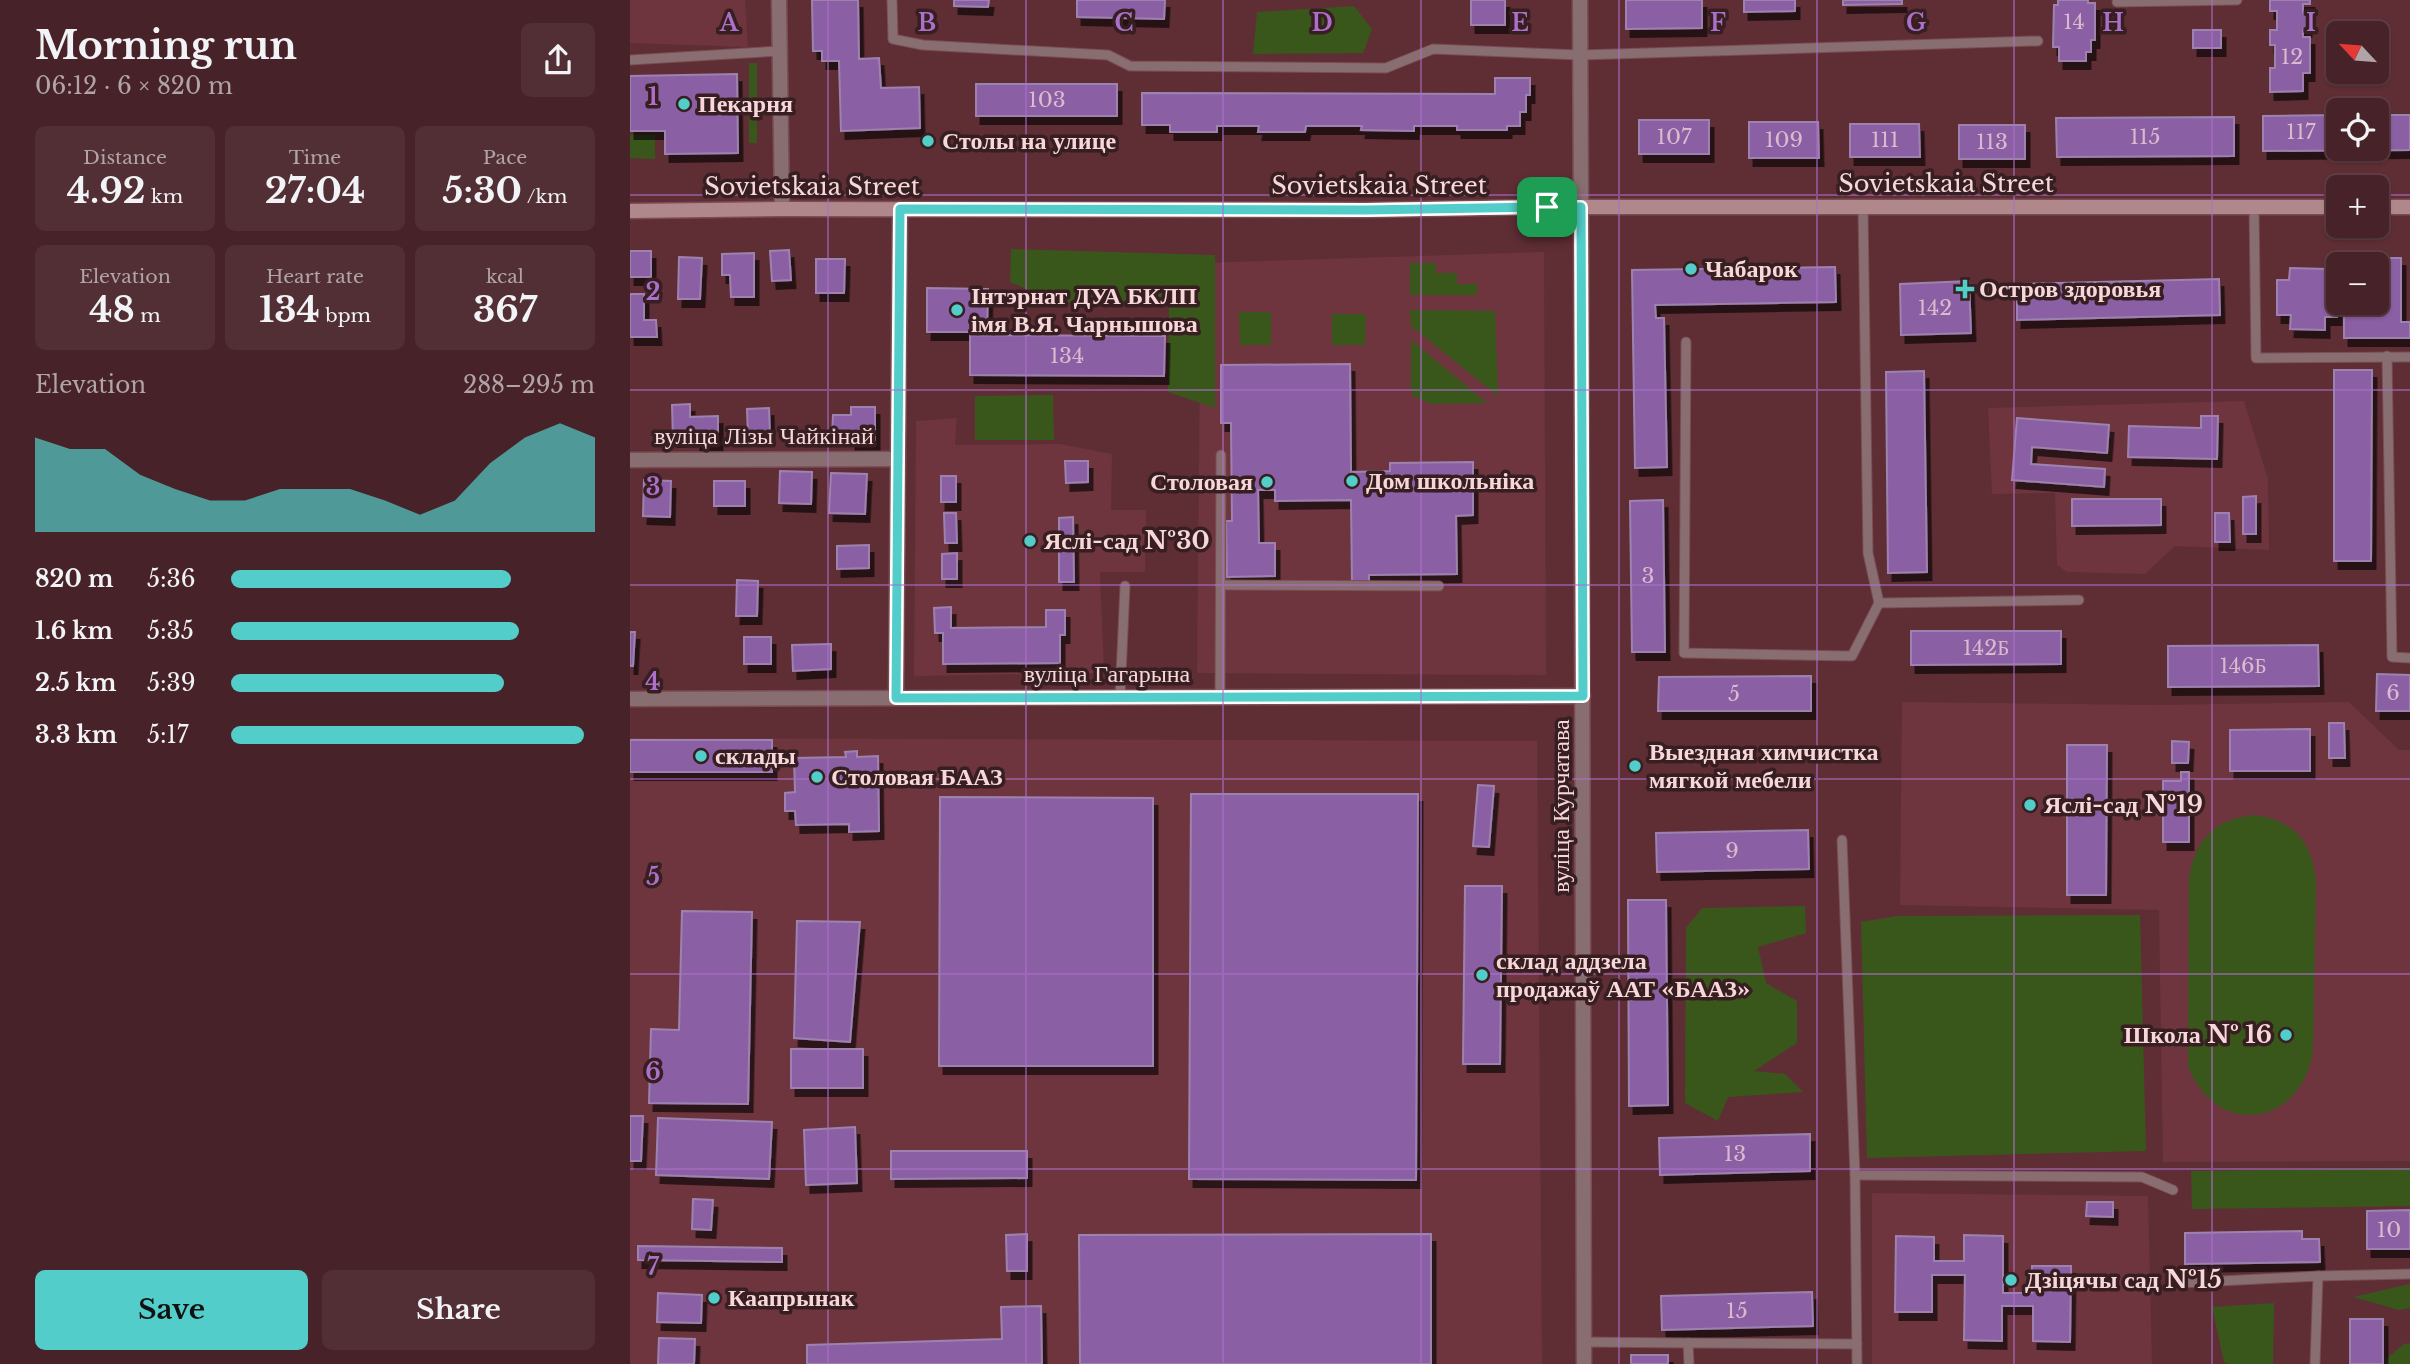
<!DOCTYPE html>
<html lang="en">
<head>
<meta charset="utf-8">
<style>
	body { margin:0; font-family:"Libre Baskerville",serif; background:#512f34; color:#f1f3f6; height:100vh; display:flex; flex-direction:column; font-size:26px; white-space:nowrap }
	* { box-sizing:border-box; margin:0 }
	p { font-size:23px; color:#b0a4a8 }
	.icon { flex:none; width:38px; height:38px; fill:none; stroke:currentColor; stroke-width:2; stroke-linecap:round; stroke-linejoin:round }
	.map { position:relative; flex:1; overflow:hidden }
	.side { display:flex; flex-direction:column; background:#472228; width:630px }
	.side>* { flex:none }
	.needle { width:46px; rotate:296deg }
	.buttons { position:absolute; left:1696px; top:21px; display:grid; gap:14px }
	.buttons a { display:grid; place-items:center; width:63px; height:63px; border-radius:10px; background:#472228; box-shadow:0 2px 5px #0004,0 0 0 2px #5f3f45; font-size:35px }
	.pin { position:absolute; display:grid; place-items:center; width:60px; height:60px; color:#fff; margin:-30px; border-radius:14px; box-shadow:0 4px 10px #0006 }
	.round { display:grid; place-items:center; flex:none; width:74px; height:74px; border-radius:10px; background:#512f34 }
	.head { display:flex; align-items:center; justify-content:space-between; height:119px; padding:0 35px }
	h1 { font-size:38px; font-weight:700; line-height:52px }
	.metrics { display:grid; grid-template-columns:repeat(3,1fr); gap:10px; height:119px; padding:7px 35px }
	.metrics div { display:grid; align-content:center; border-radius:10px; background:#512f34; text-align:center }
	.metrics b { font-size:35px; font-weight:700 }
	.metrics small { font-size:19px; font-weight:400 }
	.metrics p { font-size:19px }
	.chart { height:196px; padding:14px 35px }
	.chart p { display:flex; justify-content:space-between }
	.chart svg { width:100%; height:126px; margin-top:7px; fill:#53cdc9; opacity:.7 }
	.button { display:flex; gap:14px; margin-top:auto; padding:14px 35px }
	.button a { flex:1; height:80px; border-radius:10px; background:#53cdc9; color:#111; font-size:28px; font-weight:700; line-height:80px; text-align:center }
	.button a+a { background:#512f34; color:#f1f3f6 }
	ul { padding:0 35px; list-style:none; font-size:23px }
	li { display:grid; grid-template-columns:112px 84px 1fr; align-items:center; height:52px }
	li i { height:18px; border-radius:9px; background:#53cdc9 }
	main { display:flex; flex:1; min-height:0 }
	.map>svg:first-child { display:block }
	.built { fill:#6e353e }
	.green { fill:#39571b }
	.building { fill:#8a5fa4; stroke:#9d82af; stroke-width:2; filter:url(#shadow) }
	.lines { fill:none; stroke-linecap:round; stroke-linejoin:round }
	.service-casing { stroke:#7a4c53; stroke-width:11 }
	.minor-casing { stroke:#7a4c53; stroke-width:17 }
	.tertiary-casing { stroke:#7a4c53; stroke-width:17 }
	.secondary-casing { stroke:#7a4c53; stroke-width:17 }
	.service { stroke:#886e71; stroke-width:9 }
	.minor { stroke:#886e71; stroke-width:14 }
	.tertiary { stroke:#886e71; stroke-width:14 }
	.secondary { stroke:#b0888b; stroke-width:14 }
	.route-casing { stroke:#fff; stroke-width:14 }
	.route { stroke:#53cdc9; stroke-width:9 }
	.grid { fill:none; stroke:#ad70ca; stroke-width:2; stroke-opacity:0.55 }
	.poi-dot { fill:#53cdc9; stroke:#361e21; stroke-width:2.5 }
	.labels { text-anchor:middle; stroke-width:7; stroke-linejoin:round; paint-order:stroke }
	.number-label { font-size:21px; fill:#dcb9cc }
	.poi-label { font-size:24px; font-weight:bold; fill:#f7d7da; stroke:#361e21; text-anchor:start }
	.street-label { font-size:24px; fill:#f7d7da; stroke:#361e21 }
	.grid-label { font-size:23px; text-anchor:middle; font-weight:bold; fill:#ad70ca; stroke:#361e21; stroke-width:7; stroke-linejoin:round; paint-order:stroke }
</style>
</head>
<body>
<main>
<section class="side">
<div class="head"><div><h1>Morning run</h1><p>06:12 · 6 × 820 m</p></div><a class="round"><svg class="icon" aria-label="share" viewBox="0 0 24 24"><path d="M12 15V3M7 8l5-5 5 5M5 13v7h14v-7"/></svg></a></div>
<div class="metrics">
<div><p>Distance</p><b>4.92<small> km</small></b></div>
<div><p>Time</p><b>27:04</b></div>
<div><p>Pace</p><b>5:30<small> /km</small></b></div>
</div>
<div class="metrics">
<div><p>Elevation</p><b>48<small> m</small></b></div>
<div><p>Heart rate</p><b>134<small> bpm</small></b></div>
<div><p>kcal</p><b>367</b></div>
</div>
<div class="chart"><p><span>Elevation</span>288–295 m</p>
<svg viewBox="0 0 160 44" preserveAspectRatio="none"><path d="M0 44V11L10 15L20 15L30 24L40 29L50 33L60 33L70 29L80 29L90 29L100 33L110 38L120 33L130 20L140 11L150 6L160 11V44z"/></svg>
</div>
<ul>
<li><b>820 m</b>5:36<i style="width:77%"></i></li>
<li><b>1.6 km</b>5:35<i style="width:79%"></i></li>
<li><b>2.5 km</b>5:39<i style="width:75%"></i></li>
<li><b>3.3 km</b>5:17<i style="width:97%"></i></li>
</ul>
<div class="button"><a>Save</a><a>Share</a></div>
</section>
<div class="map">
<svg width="1780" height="1364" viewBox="0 0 1780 1364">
	<defs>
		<filter id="shadow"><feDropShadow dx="4.5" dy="8" stdDeviation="0" flood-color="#0009"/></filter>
	</defs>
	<rect width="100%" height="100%" fill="#5f2e35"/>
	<!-- built -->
	<g class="built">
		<polygon points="0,0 115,0 118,47 0,43"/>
		<polygon points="914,252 916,675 567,673 571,263"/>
		<polygon points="1614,401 1638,479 1639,550 1545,546 1515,574 1437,572 1427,565 1425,493 1362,494 1358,408"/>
		<polygon points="327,418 325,445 430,444 482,454 481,510 516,510 515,572 470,572 474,673 284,676 286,421"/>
		<polygon points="1272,702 1527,705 1719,702 1769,750 1780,750 1780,1161 1533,1162 1529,910 1270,905"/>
		<polygon points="0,738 907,741 912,1364 0,1364"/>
		<polygon points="1242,1193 1518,1196 1522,1364 1242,1364"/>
	</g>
	<!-- green -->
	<g class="green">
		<polygon points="724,6 742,29 733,53 623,54 627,12"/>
		<rect x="119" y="63" width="8" height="80"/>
		<polygon points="0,135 25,135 25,159 0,158"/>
		<polygon points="381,249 585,255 585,408 538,392 539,306 426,302 380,282"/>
		<polygon points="780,263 806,263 806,273 827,273 827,284 847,284 847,295 780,295"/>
		<polygon points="780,310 865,311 868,396 781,326"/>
		<polygon points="609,312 641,312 641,345 610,345"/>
		<polygon points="702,314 736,314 735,345 702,345"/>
		<polygon points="781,340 857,403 801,404 783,396 781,391"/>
		<polygon points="423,395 424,440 345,440 345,396"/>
		<path d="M1625,815C1664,821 1682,841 1686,881L1683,1052C1670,1128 1585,1138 1558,1066L1559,877C1566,838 1585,819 1625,815Z"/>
		<polygon points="1175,906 1176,933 1128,947 1136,983 1167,1001 1167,1043 1124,1071 1155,1074 1173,1092 1098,1097 1088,1121 1055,1103 1056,928 1072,908"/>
		<polygon points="1510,915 1516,1151 1237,1158 1231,922 1267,916"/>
		<polygon points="1780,1168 1780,1206 1562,1209 1561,1171"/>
		<polygon points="1780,1284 1780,1308 1769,1310 1723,1297"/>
		<polygon points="1644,1303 1643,1364 1597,1364 1594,1362 1582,1307"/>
		<polygon points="1780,1343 1780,1364 1757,1364 1756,1359 1774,1344"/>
	</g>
	<!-- building -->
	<g class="building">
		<polygon points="182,0 228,0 229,59 249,58 251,88 289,87 290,128 211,131 209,61 192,61 192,51 183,51"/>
		<polygon points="324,0 359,0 358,7 324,6"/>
		<polygon points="447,0 535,0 534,19 447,17"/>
		<rect x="841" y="0" width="34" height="25"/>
		<polygon points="996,0 1072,0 1072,28 996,29"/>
		<polygon points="1114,0 1165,0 1165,11 1114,12"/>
		<polygon points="1213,0 1272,0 1272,4 1213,5"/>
		<polygon points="1428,0 1458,0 1458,3 1465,3 1465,40 1461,40 1461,52 1456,52 1456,61 1429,61 1429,47 1423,47 1424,5 1428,5"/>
		<polygon points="1640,0 1680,0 1680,4 1673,4 1673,13 1677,13 1677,29 1673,30 1673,37 1680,37 1680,73 1673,73 1673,91 1640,92 1640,68 1645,68 1645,45 1640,45 1640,30 1647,30 1647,11 1640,11"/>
		<rect x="1563" y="30" width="28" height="18"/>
		<polygon points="107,74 108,153 35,154 35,131 0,131 0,76"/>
		<polygon points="865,78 900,78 900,95 896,95 896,112 890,112 890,126 877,126 877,130 827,130 827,126 784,126 784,131 731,130 732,126 676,126 675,132 628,132 629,126 587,126 587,132 540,132 540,125 512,125 512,93 865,94"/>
		<rect x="346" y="84" width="141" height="32"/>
		<polygon points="1708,115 1708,149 1746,149 1746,115 1780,115 1780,150 1633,151 1633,116"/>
		<polygon points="1604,117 1604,156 1427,157 1426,118"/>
		<rect x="1009" y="120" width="70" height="34"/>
		<polygon points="1119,122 1188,122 1189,158 1119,158"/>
		<polygon points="1220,124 1289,124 1290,157 1220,157"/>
		<rect x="1329" y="125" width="66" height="34"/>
		<polygon points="159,250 161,280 142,281 140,251"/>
		<rect x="0" y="251" width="21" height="26"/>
		<polygon points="124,253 124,297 101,297 100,275 92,275 92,254"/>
		<polygon points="49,257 72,258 70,299 48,299"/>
		<polygon points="1714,258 1771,258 1771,322 1780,322 1780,338 1714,338 1714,303 1746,303 1746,264 1714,264"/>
		<polygon points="186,259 215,259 214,293 186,293"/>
		<polygon points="1205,267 1206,302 1025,305 1026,318 1034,318 1037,467 1005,468 1002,270"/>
		<polygon points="1660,268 1696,269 1695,280 1708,281 1707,317 1695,317 1695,330 1660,329 1661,315 1647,315 1647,280 1659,280"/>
		<polygon points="1589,279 1590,315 1387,320 1387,284"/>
		<polygon points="1339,281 1341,333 1271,335 1270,284"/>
		<polygon points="297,288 358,289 357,332 297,332"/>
		<polygon points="0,294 14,294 14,320 26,320 27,337 0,337"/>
		<polygon points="340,335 535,336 534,376 340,375"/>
		<polygon points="720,364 721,472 760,471 760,463 843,462 843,515 826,516 827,574 739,575 739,582 722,582 721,500 645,501 645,490 628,490 629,543 645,543 645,576 597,577 596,521 602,521 601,423 591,423 591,365"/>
		<polygon points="1704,370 1742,370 1741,561 1704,561"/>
		<polygon points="1294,371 1297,572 1258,573 1256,372"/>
		<polygon points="60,404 60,417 88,416 88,445 66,446 66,438 43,439 42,405"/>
		<polygon points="221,407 245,407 245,446 221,446 221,436 202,436 203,415 221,415"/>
		<polygon points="139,408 140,435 118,436 117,409"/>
		<polygon points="1571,416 1588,416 1587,459 1498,457 1499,426 1571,428"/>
		<polygon points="1387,418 1479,425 1477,453 1402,447 1401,464 1475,469 1474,487 1382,480"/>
		<polygon points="435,461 458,461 458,482 436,483"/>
		<polygon points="150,471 182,472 181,504 149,503"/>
		<polygon points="201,473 237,474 235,514 199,513"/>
		<rect x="311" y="476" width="15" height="26"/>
		<polygon points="14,480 41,481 40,517 13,516"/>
		<rect x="84" y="481" width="31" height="25"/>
		<polygon points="1626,496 1626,534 1613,534 1613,497"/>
		<polygon points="1442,499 1531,499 1531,525 1442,526"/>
		<polygon points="1033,500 1035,652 1002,652 1000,501"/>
		<polygon points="314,513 326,513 327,543 315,543"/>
		<polygon points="1585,513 1599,513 1600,542 1585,542"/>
		<polygon points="443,517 444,582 429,582 429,518"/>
		<polygon points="239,545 239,568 207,569 207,546"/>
		<polygon points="327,553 327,579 312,579 312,554"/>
		<polygon points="107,580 128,581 127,616 106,616"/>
		<polygon points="321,607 321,628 416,627 416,610 435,610 435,635 430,635 430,663 313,664 313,633 305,633 304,608"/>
		<polygon points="1281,631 1431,631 1431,664 1281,665"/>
		<polygon points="0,632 5,632 3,666 0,666"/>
		<rect x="114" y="637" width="27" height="27"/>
		<polygon points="201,644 201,669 163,671 162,645"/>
		<polygon points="1688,645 1689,686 1538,687 1538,646"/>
		<polygon points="1747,674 1780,675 1780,711 1746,711"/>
		<polygon points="1181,676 1181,711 1028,711 1029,677"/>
		<polygon points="1699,723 1714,723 1715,758 1699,758"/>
		<polygon points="1680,729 1680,771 1600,771 1600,730"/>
		<rect x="0" y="740" width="142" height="32"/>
		<polygon points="1542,741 1559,742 1558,763 1542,763"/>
		<polygon points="1437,745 1477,745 1476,895 1437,895"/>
		<polygon points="227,751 227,757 248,756 249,831 219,832 219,824 166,825 165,811 155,811 155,793 165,792 164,758 216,757 215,752"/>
		<polygon points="1551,772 1559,772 1559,842 1533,842 1533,781 1551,781"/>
		<polygon points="848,785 864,786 859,847 843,846"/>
		<polygon points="561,794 788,794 786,1180 559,1179"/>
		<polygon points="310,797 523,798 523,1066 309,1066"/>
		<polygon points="1178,830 1179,869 1027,872 1026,833"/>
		<polygon points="835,886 872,886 870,1064 833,1064"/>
		<polygon points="998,900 1036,900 1038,1105 999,1106"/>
		<polygon points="52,911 122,912 118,1104 19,1103 21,1029 49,1030"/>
		<polygon points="167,921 230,922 220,1042 164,1038"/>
		<rect x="161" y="1049" width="72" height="39"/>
		<polygon points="0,1116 13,1116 11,1161 0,1161"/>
		<polygon points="28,1118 142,1122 139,1179 26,1175"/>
		<polygon points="225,1127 227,1183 176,1185 174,1130"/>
		<polygon points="1180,1134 1180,1171 1030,1175 1029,1138"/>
		<polygon points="261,1151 397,1151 397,1178 261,1179"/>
		<polygon points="63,1199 83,1200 81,1230 62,1229"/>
		<polygon points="1457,1202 1483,1202 1483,1217 1456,1216"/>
		<polygon points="1780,1210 1780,1249 1737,1249 1737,1211"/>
		<polygon points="1672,1231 1672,1239 1689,1239 1690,1262 1555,1264 1555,1233"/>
		<polygon points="397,1234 397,1271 377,1271 376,1235"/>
		<polygon points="801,1234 801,1364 450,1364 449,1235"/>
		<polygon points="1334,1235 1373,1236 1373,1293 1402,1293 1402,1266 1441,1266 1440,1342 1403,1341 1403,1306 1372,1306 1372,1341 1334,1340 1335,1275 1302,1275 1302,1312 1265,1312 1266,1236 1304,1237 1304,1261 1334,1261"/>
		<polygon points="8,1246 152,1248 152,1262 8,1260"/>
		<polygon points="1182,1292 1183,1326 1032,1330 1031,1296"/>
		<polygon points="28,1293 72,1295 71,1323 27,1322"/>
		<polygon points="411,1306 412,1364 177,1364 177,1345 372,1339 371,1307"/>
		<rect x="1720" y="1319" width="33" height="45"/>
		<polygon points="29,1338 65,1339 64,1364 28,1364"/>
		<rect x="1001" y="1355" width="37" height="9"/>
	</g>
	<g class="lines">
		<defs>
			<g id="service">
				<polyline points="262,0 263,39 293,45 478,55 500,66 756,68 803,49 950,55 1408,41"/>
				<polyline points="1487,2 1607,0"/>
				<polyline points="0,60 150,51"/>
				<polyline points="1233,207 1238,553 1249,603"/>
				<polyline points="1624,207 1626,358 1780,357"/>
				<polyline points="1056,342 1054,653 1222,656 1249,603 1449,600"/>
				<polyline points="1757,356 1762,657 1780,658"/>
				<polyline points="590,585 809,586"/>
				<polyline points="490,697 495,586"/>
				<polyline points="590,697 591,455"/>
				<polyline points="1212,840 1225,1175 1512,1177 1543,1190"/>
				<polyline points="1225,1175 1227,1364"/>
				<polyline points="1688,1276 1780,1274"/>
				<polyline points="1552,1283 1688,1276 1685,1364"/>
				<polyline points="954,1342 1058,1343 1059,1364"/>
				<polyline points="1058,1343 1227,1344"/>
			</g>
			<g id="minor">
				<polyline points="149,0 152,209"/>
				<polyline points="950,0 951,207"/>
				<polyline points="0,460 268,459"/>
				<polyline points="266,697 270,209"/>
				<polyline points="0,699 953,696"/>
			</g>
			<polyline id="tertiary" points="951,207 954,1364"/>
			<g id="secondary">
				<polyline points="1746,207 1780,207"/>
				<polyline points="0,211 152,209 736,210 917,207 1708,207"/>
			</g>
		</defs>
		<!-- service casing -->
		<use href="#service" class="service-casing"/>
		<!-- minor casing -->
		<use href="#minor" class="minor-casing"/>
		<!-- tertiary casing -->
		<use href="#tertiary" class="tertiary-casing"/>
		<!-- secondary casing -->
		<use href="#secondary" class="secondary-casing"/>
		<!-- service -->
		<use href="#service" class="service"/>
		<!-- minor -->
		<use href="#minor" class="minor"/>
		<!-- tertiary -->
		<use href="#tertiary" class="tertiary"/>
		<!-- secondary -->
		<use href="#secondary" class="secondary"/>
	</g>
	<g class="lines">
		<defs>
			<polygon id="route" points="917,207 951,207 953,696 266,698 270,209 736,210"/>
		</defs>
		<!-- route casing -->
		<use href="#route" class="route-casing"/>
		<!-- route -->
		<use href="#route" class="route"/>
	</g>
	<!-- grid -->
	<path class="grid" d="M198,0V1364M396,0V1364M593,0V1364M791,0V1364M989,0V1364M1187,0V1364M1384,0V1364M1582,0V1364M0,195H1708M1746,195H1780M0,390H1780M0,585H1780M0,779H1780M0,974H1780M0,1169H1780"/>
	<!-- markers -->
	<g class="poi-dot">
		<circle cx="54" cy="104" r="7"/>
		<circle cx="298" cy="141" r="7"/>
		<circle cx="1061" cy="269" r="7"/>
		<path d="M1331.5 278.5h7v7h7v7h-7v7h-7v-7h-7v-7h7z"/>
		<circle cx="327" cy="310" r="7"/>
		<circle cx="722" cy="481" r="7"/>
		<circle cx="637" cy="482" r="7"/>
		<circle cx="400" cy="541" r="7"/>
		<circle cx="71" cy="756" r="7"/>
		<circle cx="1005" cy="766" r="7"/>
		<circle cx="187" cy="777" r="7"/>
		<circle cx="1400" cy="805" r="7"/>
		<circle cx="852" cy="975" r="7"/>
		<circle cx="1656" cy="1035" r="7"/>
		<circle cx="1381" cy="1280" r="7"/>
		<circle cx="84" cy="1298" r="7"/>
	</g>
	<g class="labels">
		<!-- number labels -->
		<g class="number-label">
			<text x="1444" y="29">14</text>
			<text x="1662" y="64">12</text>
			<text x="417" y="107">103</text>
			<text x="1671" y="139">117</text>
			<text x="1044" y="144">107</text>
			<text x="1515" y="144">115</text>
			<text x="1154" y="147">109</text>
			<text x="1255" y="147">111</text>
			<text x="1362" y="149">113</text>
			<text x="1305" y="315">142</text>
			<text x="437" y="363">134</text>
			<text x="1018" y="583">3</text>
			<text x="1356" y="655">142Б</text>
			<text x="1613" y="673">146Б</text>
			<text x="1763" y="700">6</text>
			<text x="1104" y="701">5</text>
			<text x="1102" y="858">9</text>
			<text x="1105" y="1161">13</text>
			<text x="1759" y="1237">10</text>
			<text x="1107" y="1318">15</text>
		</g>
		<!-- poi labels -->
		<g class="poi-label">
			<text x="68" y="112">Пекарня</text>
			<text x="312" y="149">Столы на улице</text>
			<text x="1075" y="277">Чабарок</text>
			<text x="1349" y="297">Остров здоровья</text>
			<text x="341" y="304">Інтэрнат ДУА БКЛП<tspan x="341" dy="28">імя В.Я. Чарнышова</tspan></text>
			<text x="736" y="489">Дом школьніка</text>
			<text x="623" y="490" text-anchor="end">Столовая</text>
			<text x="414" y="549">Яслі-сад №30</text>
			<text x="1019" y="760">Выездная химчистка<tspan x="1019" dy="28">мягкой мебели</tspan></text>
			<text x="85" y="764">склады</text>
			<text x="201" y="785">Столовая БААЗ</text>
			<text x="1414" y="813">Яслі-сад №19</text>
			<text x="866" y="969">склад аддзела<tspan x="866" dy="28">продажаў ААТ «БААЗ»</tspan></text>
			<text x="1642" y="1043" text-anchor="end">Школа № 16</text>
			<text x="1395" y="1288">Дзіцячы сад №15</text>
			<text x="98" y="1306">Каапрынак</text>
		</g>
		<!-- street labels -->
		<g class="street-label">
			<text x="1316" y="192">Sovietskaia Street</text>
			<text x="749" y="194">Sovietskaia Street</text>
			<text x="182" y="195">Sovietskaia Street</text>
			<text x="134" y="444">вуліца Лізы Чайкінай</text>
			<text x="477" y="682">вуліца Гагарына</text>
			<text transform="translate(931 806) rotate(-90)" y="8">вуліца Курчатава</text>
		</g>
	</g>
	<g class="grid-label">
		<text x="99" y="31">A</text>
		<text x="297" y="31">B</text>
		<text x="494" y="31">C</text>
		<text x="692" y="31">D</text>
		<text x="890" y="31">E</text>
		<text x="1088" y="31">F</text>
		<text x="1286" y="31">G</text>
		<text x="1483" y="31">H</text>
		<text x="1681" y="31">I</text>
		<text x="23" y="105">1</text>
		<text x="23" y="300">2</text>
		<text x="23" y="495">3</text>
		<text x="23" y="690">4</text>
		<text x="23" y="885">5</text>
		<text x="23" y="1080">6</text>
		<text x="23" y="1275">7</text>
	</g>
</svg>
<div class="buttons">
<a><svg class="needle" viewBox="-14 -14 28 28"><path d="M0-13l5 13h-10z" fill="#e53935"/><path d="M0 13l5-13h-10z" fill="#b0a4a8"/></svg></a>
<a><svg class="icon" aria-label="locate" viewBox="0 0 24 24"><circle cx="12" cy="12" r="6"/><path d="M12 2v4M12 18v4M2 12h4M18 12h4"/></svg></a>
<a>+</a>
<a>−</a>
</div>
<div class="pin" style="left:917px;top:207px;background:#1e9e55"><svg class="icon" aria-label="arrive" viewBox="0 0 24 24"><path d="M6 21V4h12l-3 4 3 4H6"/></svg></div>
</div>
</main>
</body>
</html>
